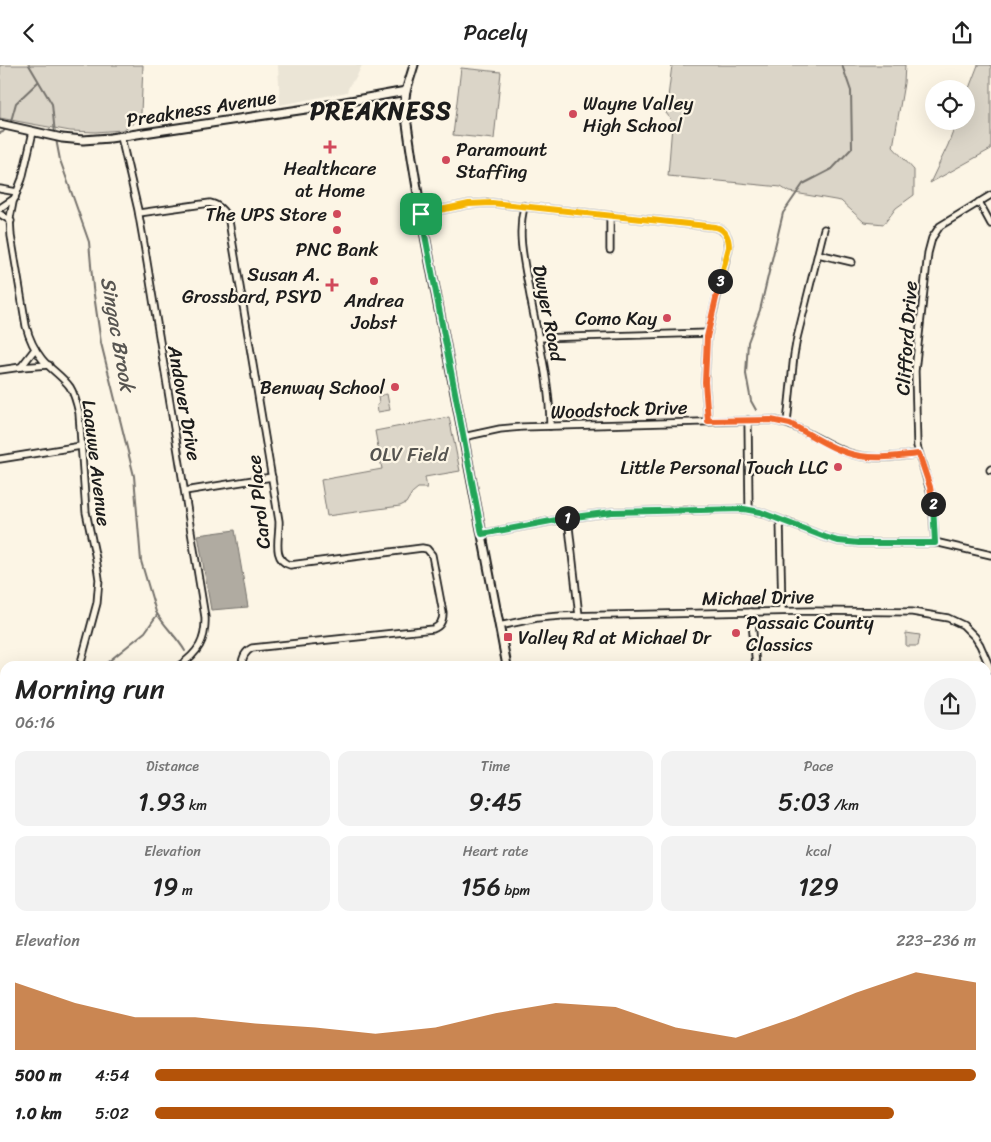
<!DOCTYPE html>
<html lang="en">
<head>
<meta charset="utf-8">
<style>
	body { margin:0; font-family:Sriracha,sans-serif; background:#f2f2f2; color:#222; height:100vh; display:flex; flex-direction:column; font-size:19px; white-space:nowrap }
	* { box-sizing:border-box; margin:0 }
	p { font-size:16px; color:#767676 }
	.icon { flex:none; width:28px; height:28px; fill:none; stroke:currentColor; stroke-width:2; stroke-linecap:round; stroke-linejoin:round }
	.map { position:relative; flex:1; overflow:hidden }
	.sheet { position:absolute; left:0px; top:596px; width:991px; height:481px; display:flex; flex-direction:column; background:#fff; border-radius:15px 15px 0 0; box-shadow:0 5px 20px #0002 }
	.sheet>* { flex:none }
	.buttons { position:absolute; left:925px; top:15px; display:grid; gap:10px }
	.buttons a { display:grid; place-items:center; width:50px; height:50px; border-radius:50%; background:#fff; box-shadow:0 5px 20px #0002; font-size:25px }
	.pin { position:absolute; display:grid; place-items:center; width:42px; height:42px; color:#fff; margin:-21px; border-radius:10px; box-shadow:0 2px 8px #0006 }
	.km { position:absolute; width:25px; height:25px; margin:-12px; border-radius:50%; background:#222; color:#fff; font-size:14px; line-height:25px; text-align:center }
	.round { display:grid; place-items:center; flex:none; width:52px; height:52px; border-radius:26px; background:#f2f2f2 }
	.overview { display:flex; align-items:center; justify-content:space-between; height:85px; padding:0 15px }
	h1 { font-size:28px; font-weight:600; line-height:38px }
	.metrics { display:grid; grid-template-columns:repeat(3,1fr); gap:8px; height:85px; padding:5px 15px }
	.metrics div { display:grid; align-content:center; border-radius:12px; background:#f2f2f2; text-align:center }
	.metrics b { font-size:25px; font-weight:600 }
	.metrics small { font-size:14px; font-weight:400 }
	.metrics p { font-size:14px }
	.chart { height:140px; padding:10px 15px }
	.chart p { display:flex; justify-content:space-between }
	.chart svg { width:100%; height:90px; margin-top:5px; fill:#b45309; opacity:.7 }
	ul { padding:0 15px; list-style:none; font-size:16px }
	li { display:grid; grid-template-columns:80px 60px 1fr; align-items:center; height:38px }
	li i { height:12px; border-radius:6px; background:#b45309 }
	header { display:flex; justify-content:space-between; align-items:center; height:65px; padding:0 15px; background:#fff; font-size:22px; font-weight:600 }
	.map>svg:first-child { display:block }
	.built { fill:#ebe5d6 }
	.green { fill:#dbd5c8; stroke:#7c7872 }
	.water { fill:#b0aba1; stroke:#75726c }
	.lines { fill:none; stroke-linecap:round; stroke-linejoin:round }
	.stream { stroke:#75726c; stroke-width:2 }
	.minor-casing { stroke:#1c1c1c; stroke-width:9 }
	.major-casing { stroke:#1c1c1c; stroke-width:11 }
	.minor { stroke:#fcf5e5; stroke-width:5.5 }
	.major { stroke:#fcf5e5; stroke-width:7 }
	.split-1-casing { stroke:#fff; stroke-width:10 }
	.split-2-casing { stroke:#fff; stroke-width:10 }
	.split-3-casing { stroke:#fff; stroke-width:10 }
	.split-4-casing { stroke:#fff; stroke-width:10 }
	.split-1 { stroke:#22a559; stroke-width:6 }
	.split-2 { stroke:#22a559; stroke-width:6 }
	.split-3 { stroke:#f0652b; stroke-width:6 }
	.split-4 { stroke:#f5b400; stroke-width:6 }
	.poi-dot { fill:#d1495b; stroke:#fcf5e5; stroke-width:2 }
	.labels { text-anchor:middle; stroke-width:4.5; stroke-linejoin:round; paint-order:stroke }
	.poi-label { font-size:19px; fill:#1c1c1c; stroke:#fcf5e5; text-anchor:end }
	.street-label { font-size:19px; fill:#1c1c1c; stroke:#fcf5e5 }
	.park-label { font-size:19px; fill:#555450; stroke:#fcf5e5 }
	.water-label { font-size:20px; font-style:italic; fill:#575551; stroke:#fcf5e5 }
	.district-label { font-size:24px; font-weight:bold; letter-spacing:1px; fill:#1c1c1c; stroke:#fcf5e5 }
</style>
</head>
<body>
<header><svg class="icon" aria-label="back" viewBox="0 0 24 24"><path d="M15 5l-7 7 7 7"/></svg>Pacely<svg class="icon" aria-label="share" viewBox="0 0 24 24"><path d="M12 15V3M7 8l5-5 5 5M5 13v7h14v-7"/></svg></header>
<div class="map">
<svg width="991" height="1077" viewBox="0 0 991 1077">
	<rect width="100%" height="100%" fill="#fcf5e5"/>
	<filter id="ink" filterUnits="userSpaceOnUse"><feTurbulence type="fractalNoise" baseFrequency=".02" numOctaves="2"/><feDisplacementMap in="SourceGraphic" scale="10" xChannelSelector="R" yChannelSelector="G"/><feConvolveMatrix kernelMatrix="1 2 1 2 8 2 1 2 1" color-interpolation-filters="sRGB"/></filter>
	<g filter="url(#ink)">
		<!-- built -->
		<polygon class="built" points="278,0 362,0 356,13 350,19 347,27 280,40"/>
		<!-- green -->
		<g class="green">
			<polygon points="0,0 143,0 141,48 134,58 122,65 95,67 70,66 0,53"/>
			<polygon points="672,0 905,0 904,18 893,82 914,105 914,130 896,143 884,159 864,157 841,136 789,127 781,122 668,111 672,60 670,53 666,48"/>
			<polygon points="978,0 991,0 991,84 930,118 948,80 957,56 966,56 966,31"/>
			<polygon points="461,3 501,7 494,74 453,70"/>
			<polygon points="387,329 390,345 378,347 377,340 379,339 378,331"/>
			<polygon points="449,352 460,406 425,412 427,423 418,423 412,428 406,438 400,441 327,451 321,415 382,404 375,366"/>
			<polygon points="906,568 920,570 918,581 906,581"/>
			<polygon points="5,661 5,730 0,732 0,662"/>
			<polygon points="250,1073 256,1077 90,1077 89,1073"/>
		</g>
		<!-- water -->
		<polygon class="water" points="235,465 248,542 211,545 198,470"/>
		<g class="lines">
			<!-- stream -->
			<g class="stream">
				<polyline points="29,0 52,39 55,69"/>
				<polyline points="8,60 11,56 16,38 38,17"/>
				<polyline points="0,68 3,67 6,63"/>
				<path d="M56,74L60,95L89,177L93,223L101,278L134,411L141,496L156,547C164,561 177,572 185,586"/>
				<polyline points="756,345 751,336 746,309 748,277 760,245 783,148 803,119 832,104 852,83 851,26 842,0"/>
				<polyline points="103,601 145,567 157,550"/>
				<polyline points="236,1072 237,1077"/>
				<polyline points="622,1072 626,1077"/>
			</g>
			<defs>
				<g id="minor">
					<path d="M33,67L22,114L13,137L10,153L11,171L26,261C29,273 34,284 42,294C50,304 62,311 70,322C75,330 77,339 79,348L86,447L96,494L99,514L97,538L80,601"/>
					<path d="M121,72L138,145L145,185L205,552C206,576 198,588 179,601"/>
					<polyline points="0,124 17,127"/>
					<polyline points="979,137 991,159"/>
					<path d="M524,141C517,171 524,195 529,225C537,270 550,315 550,361"/>
					<polyline points="0,143 15,133"/>
					<path d="M139,148L210,138C220,140 225,147 229,156L279,456C280,470 271,495 290,500L422,483L427,484L432,490L443,548C443,555 441,561 433,564L252,583C244,587 243,593 241,601"/>
					<polyline points="0,149 11,156"/>
					<path d="M421,149L469,139L492,138L716,162C726,165 729,173 729,182L707,272L705,317L708,356"/>
					<polyline points="610,185 610,151"/>
					<polyline points="818,189 852,197"/>
					<polyline points="538,273 708,268"/>
					<polyline points="21,302 35,284"/>
					<polyline points="0,305 21,302 49,300"/>
					<polyline points="748,355 749,444"/>
					<polyline points="787,358 794,290 797,273 824,164"/>
					<path d="M463,372L500,364L522,362L771,355C800,359 822,379 849,388C871,396 897,391 919,389"/>
					<polyline points="0,394 81,381"/>
					<polyline points="990,405 991,404"/>
					<polyline points="185,426 272,412"/>
					<polyline points="568,453 579,551"/>
					<polyline points="780,455 782,546"/>
					<polyline points="482,469 568,453 612,447 744,444 760,447 825,472 838,476 859,478 939,478 991,490"/>
					<polyline points="935,478 932,432 917,381 915,306 928,188 932,173 940,161 991,130"/>
					<polyline points="751,547 756,601"/>
					<polyline points="499,561 537,553 561,551 810,546 912,547 948,553 963,560 975,572 980,580 991,605"/>
					<polyline points="986,677 991,675"/>
					<polyline points="986,769 991,766"/>
					<polyline points="0,788 5,788"/>
					<polyline points="0,879 5,878"/>
					<polyline points="986,947 991,953"/>
					<polyline points="0,968 5,967"/>
					<polyline points="0,1059 5,1058"/>
					<polyline points="82,1072 83,1077"/>
					<polyline points="319,1072 324,1077"/>
					<polyline points="852,1072 854,1077"/>
					<polyline points="947,1072 948,1077"/>
					<polyline points="830,1077 846,1072"/>
				</g>
				<g id="major">
					<polyline points="414,0 406,26 405,33 407,59 412,93 425,171 507,601"/>
					<polyline points="0,59 62,73 83,75 110,73 306,44 406,26"/>
					<polyline points="596,1072 597,1077"/>
				</g>
			</defs>
			<!-- minor casing -->
			<use href="#minor" class="minor-casing"/>
			<!-- major casing -->
			<use href="#major" class="major-casing"/>
			<!-- minor -->
			<use href="#minor" class="minor"/>
			<!-- major -->
			<use href="#major" class="major"/>
		</g>
	</g>
	<g class="lines" filter="url(#ink)">
		<defs>
			<polyline id="split-1" points="421,149 482,469 567,453"/>
			<polyline id="split-2" points="567,453 612,447 744,444 760,447 825,472 838,476 859,478 935,478 933,439"/>
			<path id="split-3" d="M720,216L707,272L705,317L708,356L771,355L790,359C812,370 835,387 860,391C879,394 900,391 919,389L930,422L933,439"/>
			<path id="split-4" d="M421,149L469,139L492,138L716,162C726,165 729,173 729,182L720,216"/>
		</defs>
		<!-- split-1 casing -->
		<use href="#split-1" class="split-1-casing"/>
		<!-- split-2 casing -->
		<use href="#split-2" class="split-2-casing"/>
		<!-- split-3 casing -->
		<use href="#split-3" class="split-3-casing"/>
		<!-- split-4 casing -->
		<use href="#split-4" class="split-4-casing"/>
		<!-- split-1 -->
		<use href="#split-1" class="split-1"/>
		<!-- split-2 -->
		<use href="#split-2" class="split-2"/>
		<!-- split-3 -->
		<use href="#split-3" class="split-3"/>
		<!-- split-4 -->
		<use href="#split-4" class="split-4"/>
	</g>
	<!-- markers -->
	<g class="poi-dot">
		<circle cx="573" cy="49" r="5"/>
		<path d="M327.5 74.5h5v5h5v5h-5v5h-5v-5h-5v-5h5z"/>
		<circle cx="446" cy="95" r="5"/>
		<circle cx="337" cy="149" r="5"/>
		<circle cx="337" cy="165" r="5"/>
		<circle cx="374" cy="216" r="5"/>
		<path d="M329.5 212.5h5v5h5v5h-5v5h-5v-5h-5v-5h5z"/>
		<circle cx="667" cy="253" r="5"/>
		<circle cx="395" cy="322" r="5"/>
		<circle cx="838" cy="402" r="5"/>
		<circle cx="736" cy="568" r="5"/>
		<rect x="503" y="567" width="10" height="10" rx="2.5"/>
	</g>
	<g class="labels">
		<!-- poi labels -->
		<g class="poi-label">
			<text x="583" y="45" text-anchor="start">Wayne Valley<tspan x="583" dy="22">High School</tspan></text>
			<text x="456" y="91" text-anchor="start">Paramount<tspan x="456" dy="22">Staffing</tspan></text>
			<text x="330" y="110" text-anchor="middle">Healthcare<tspan x="330" dy="22">at Home</tspan></text>
			<text x="327" y="156">The UPS Store</text>
			<text x="337" y="191" text-anchor="middle">PNC Bank</text>
			<text x="321" y="216">Susan A.<tspan x="321" dy="22">Grossbard, PSYD</tspan></text>
			<text x="374" y="242" text-anchor="middle">Andrea<tspan x="374" dy="22">Jobst</tspan></text>
			<text x="657" y="260">Como Kay</text>
			<text x="385" y="329">Benway School</text>
			<text x="828" y="409">Little Personal Touch LLC</text>
			<text x="746" y="564" text-anchor="start">Passaic County<tspan x="746" dy="22">Classics</tspan></text>
			<text x="518" y="579" text-anchor="start">Valley Rd at Michael Dr</text>
		</g>
		<!-- street labels -->
		<g class="street-label">
			<text transform="translate(201 43) rotate(-9)" y="7">Preakness Avenue</text>
			<text transform="translate(549 248) rotate(79)" y="7">Dwyer Road</text>
			<text transform="translate(906 273) rotate(-86)" y="7">Clifford Drive</text>
			<text transform="translate(185 338) rotate(80)" y="7">Andover Drive</text>
			<text transform="translate(619 344) rotate(-2)" y="7">Woodstock Drive</text>
			<text transform="translate(97 398) rotate(83)" y="7">Laauwe Avenue</text>
			<text transform="translate(258 437) rotate(-96)" y="7">Carol Place</text>
			<text transform="translate(758 532) rotate(-1)" y="7">Michael Drive</text>
		</g>
		<!-- park labels -->
		<g class="park-label">
			<text x="409" y="396">OLV Field</text>
		</g>
		<!-- water labels -->
		<g class="water-label">
			<text transform="translate(118 269) rotate(80)" y="7">Singac Brook</text>
		</g>
		<!-- district labels -->
		<g class="district-label">
			<text x="381" y="54">PREAKNESS</text>
		</g>
	</g>
</svg>
<div class="buttons">
<a><svg class="icon" aria-label="locate" viewBox="0 0 24 24"><circle cx="12" cy="12" r="6"/><path d="M12 2v4M12 18v4M2 12h4M18 12h4"/></svg></a>
</div>
<div class="pin" style="left:421px;top:149px;background:#1e9e55"><svg class="icon" aria-label="arrive" viewBox="0 0 24 24"><path d="M6 21V4h12l-3 4 3 4H6"/></svg></div>
<b class="km" style="left:567px;top:453px">1</b>
<b class="km" style="left:933px;top:439px">2</b>
<b class="km" style="left:720px;top:216px">3</b>
<section class="sheet">
<div class="overview"><div><h1>Morning run</h1><p>06:16</p></div><a class="round"><svg class="icon" aria-label="share" viewBox="0 0 24 24"><path d="M12 15V3M7 8l5-5 5 5M5 13v7h14v-7"/></svg></a></div>
<div class="metrics">
<div><p>Distance</p><b>1.93<small> km</small></b></div>
<div><p>Time</p><b>9:45</b></div>
<div><p>Pace</p><b>5:03<small> /km</small></b></div>
</div>
<div class="metrics">
<div><p>Elevation</p><b>19<small> m</small></b></div>
<div><p>Heart rate</p><b>156<small> bpm</small></b></div>
<div><p>kcal</p><b>129</b></div>
</div>
<div class="chart"><p><span>Elevation</span>223–236 m</p>
<svg viewBox="0 0 160 44" preserveAspectRatio="none"><path d="M0 44V11L10 21L20 28L30 28L40 31L50 33L60 36L70 33L80 26L90 21L100 23L110 33L120 38L130 28L140 16L150 6L160 11V44z"/></svg>
</div>
<ul>
<li><b>500 m</b>4:54<i style="width:100%"></i></li>
<li><b>1.0 km</b>5:02<i style="width:90%"></i></li>
</ul>
</section>
</div>
</body>
</html>
